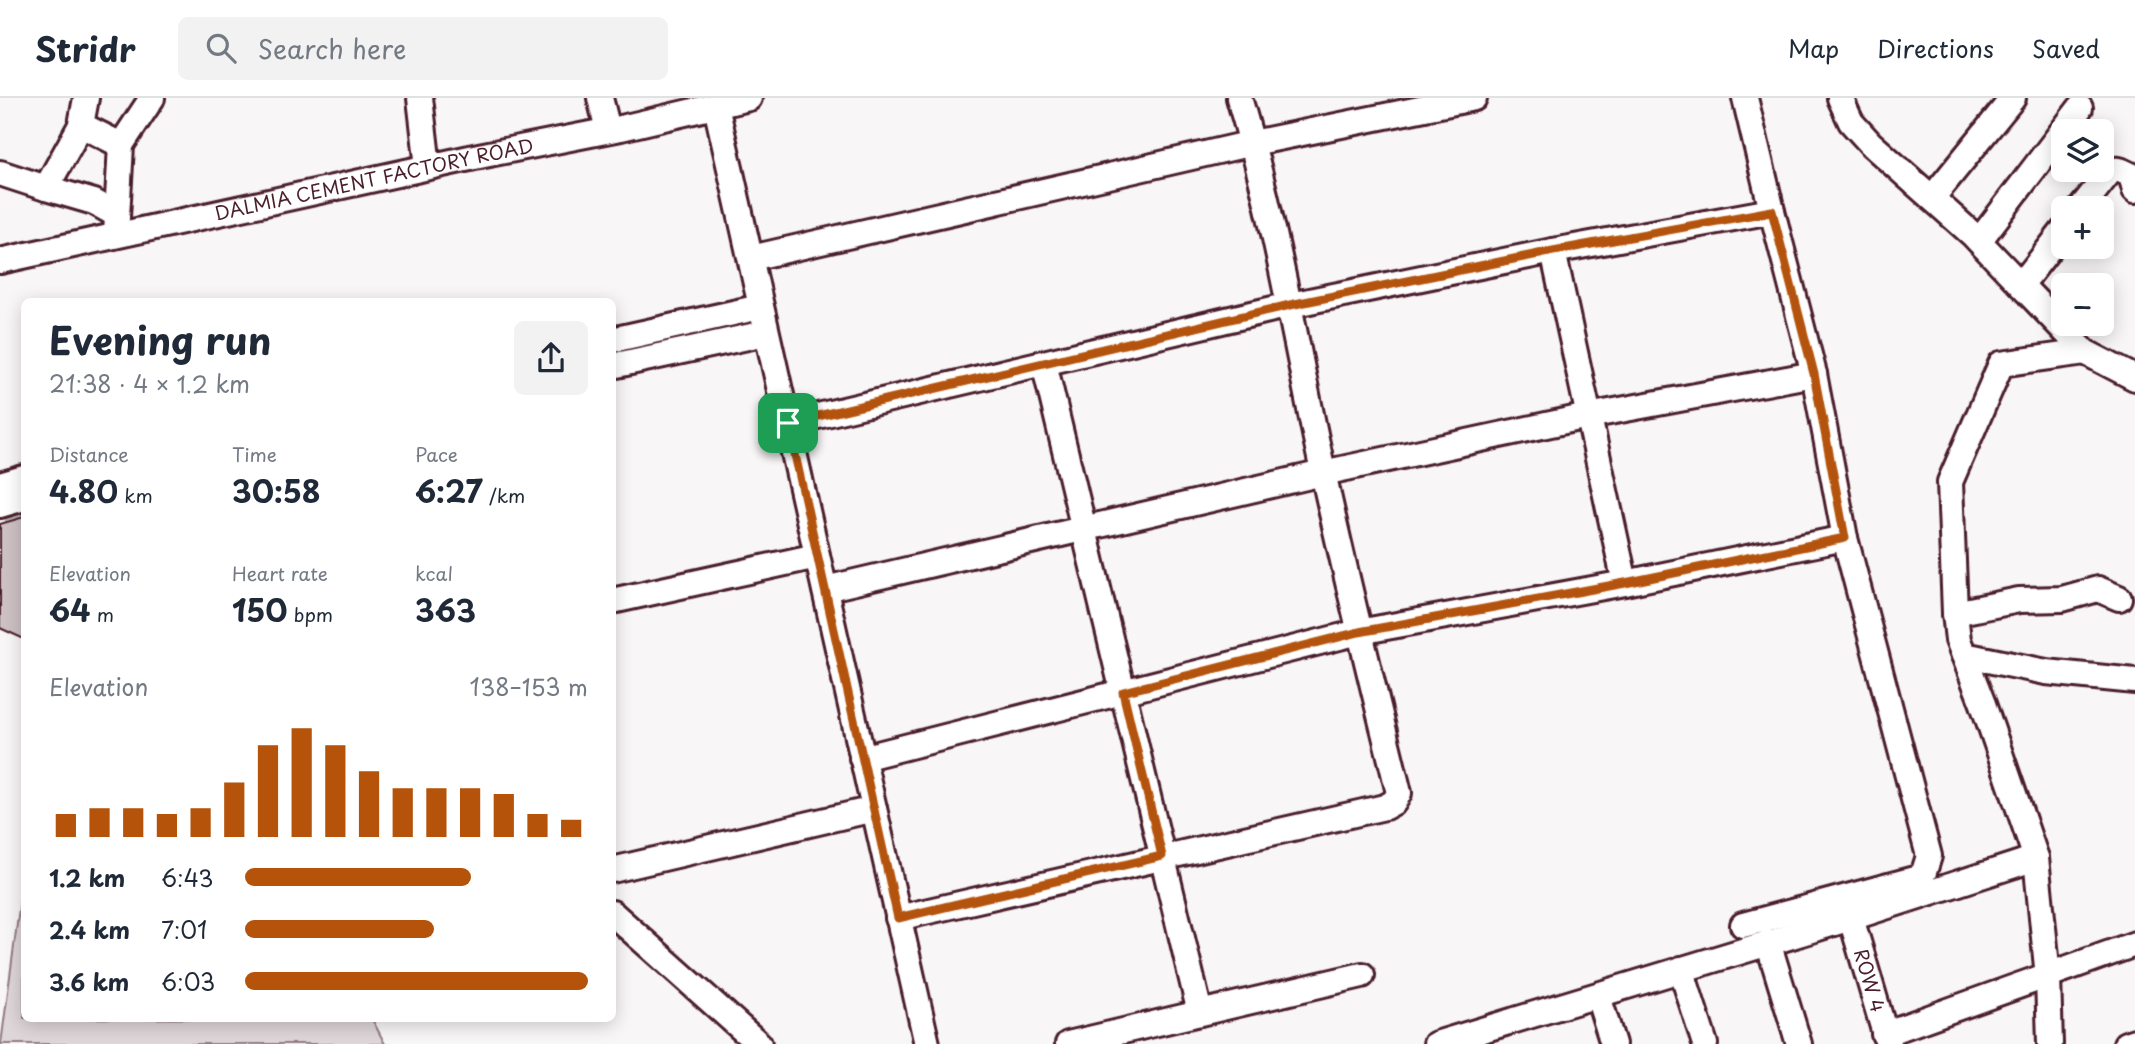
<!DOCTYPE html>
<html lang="en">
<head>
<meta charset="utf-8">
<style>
	body { margin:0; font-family:"Playpen Sans",sans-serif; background:#f2f2f3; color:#1f2937; height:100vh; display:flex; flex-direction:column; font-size:26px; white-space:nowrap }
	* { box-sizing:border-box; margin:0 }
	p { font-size:23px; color:#747a83 }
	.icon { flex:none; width:38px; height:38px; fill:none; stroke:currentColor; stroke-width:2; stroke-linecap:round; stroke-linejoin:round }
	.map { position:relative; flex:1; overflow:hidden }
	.panel { position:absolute; left:21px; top:200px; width:595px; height:724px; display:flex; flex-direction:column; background:#fff; border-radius:10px; box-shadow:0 4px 18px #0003 }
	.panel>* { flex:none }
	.controls { position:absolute; left:2051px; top:21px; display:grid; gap:14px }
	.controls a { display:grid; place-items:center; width:63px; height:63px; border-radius:10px; background:#fff; box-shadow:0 4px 18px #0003; font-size:35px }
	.pin { position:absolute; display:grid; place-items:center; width:60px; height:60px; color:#fff; margin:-30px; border-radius:14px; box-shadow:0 4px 10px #0006 }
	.round { display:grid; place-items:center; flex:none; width:74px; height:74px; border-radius:10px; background:#f2f2f3 }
	.head { display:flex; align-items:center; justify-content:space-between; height:119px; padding:0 28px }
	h1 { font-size:38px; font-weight:700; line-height:52px }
	.figures { display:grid; grid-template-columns:repeat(3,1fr); gap:10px; height:119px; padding:7px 28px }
	.figures div { display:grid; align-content:center }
	.figures b { font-size:30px; font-weight:700 }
	.figures small { font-size:19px; font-weight:400 }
	.figures p { font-size:19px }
	.chart { height:196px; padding:14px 28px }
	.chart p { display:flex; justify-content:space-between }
	.chart svg { width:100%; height:126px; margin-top:7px; stroke:#b45309; stroke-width:6 }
	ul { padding:0 28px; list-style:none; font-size:23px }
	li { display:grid; grid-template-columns:112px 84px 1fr; align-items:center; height:52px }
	li i { height:18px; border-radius:9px; background:#b45309 }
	header { display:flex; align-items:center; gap:42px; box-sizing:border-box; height:98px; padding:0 35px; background:#fff; border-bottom:2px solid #e0e1e3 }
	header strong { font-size:33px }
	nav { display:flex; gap:38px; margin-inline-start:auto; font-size:24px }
	.search { width:490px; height:63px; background:#f2f2f3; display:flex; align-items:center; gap:18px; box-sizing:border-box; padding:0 24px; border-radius:10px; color:#747a83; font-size:26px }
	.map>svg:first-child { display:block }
	.green { fill:#ded6d9; stroke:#947a82; stroke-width:2 }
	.building { fill:#cdc1c4; stroke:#4a1f2b; stroke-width:2; filter:url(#shadow) }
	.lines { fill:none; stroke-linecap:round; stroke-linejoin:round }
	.minor-casing { stroke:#4a1f2b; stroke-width:30 }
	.minor { stroke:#fff; stroke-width:24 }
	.route-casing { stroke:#fff; stroke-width:14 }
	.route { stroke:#b45309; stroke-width:9 }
	.labels { text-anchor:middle; stroke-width:5; stroke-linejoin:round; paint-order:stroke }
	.street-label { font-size:19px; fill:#4a1f2b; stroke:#fff }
</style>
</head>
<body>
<header>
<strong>Stridr</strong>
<div class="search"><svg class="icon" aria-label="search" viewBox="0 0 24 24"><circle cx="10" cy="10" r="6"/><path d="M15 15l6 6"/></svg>Search here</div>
<nav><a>Map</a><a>Directions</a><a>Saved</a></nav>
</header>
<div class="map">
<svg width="2135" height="946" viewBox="0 0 2135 946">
	<defs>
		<filter id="shadow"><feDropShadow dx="6" dy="-6" stdDeviation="0" flood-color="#0004"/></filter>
	</defs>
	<rect width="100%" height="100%" fill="#f8f6f7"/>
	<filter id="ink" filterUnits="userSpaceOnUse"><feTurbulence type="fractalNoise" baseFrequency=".0143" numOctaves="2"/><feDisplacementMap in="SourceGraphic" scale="14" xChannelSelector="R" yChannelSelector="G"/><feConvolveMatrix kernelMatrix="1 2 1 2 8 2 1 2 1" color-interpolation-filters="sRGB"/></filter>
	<g filter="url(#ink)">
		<!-- green -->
		<polygon class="green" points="24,773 24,920 372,921 385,946 1,946"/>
		<!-- building -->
		<polygon class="building" points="24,419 24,541 0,530 0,426"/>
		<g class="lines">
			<defs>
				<g id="minor">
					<polyline points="420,0 428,69"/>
					<polyline points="600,0 608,32"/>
					<polyline points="1840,0 1851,24 1871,46 1972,136 2085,254 2135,280"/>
					<polyline points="716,8 927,946"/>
					<polyline points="81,27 121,47"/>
					<polyline points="0,75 46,90 94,104 117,117"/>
					<polyline points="46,90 81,27 86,0"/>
					<polyline points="1932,100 2013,0"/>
					<path d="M2081,110L2108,76C2116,68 2122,73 2131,77L2135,92"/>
					<polyline points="116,137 121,47 152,0"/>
					<polyline points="1979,143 2080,10"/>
					<polyline points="1553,153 1625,485"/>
					<polyline points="751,160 1253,45 1474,0"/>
					<path id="s1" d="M0,163L479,58L621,30L749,0"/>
					<polyline points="2021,187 2063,133"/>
					<polyline points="612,242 760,209"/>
					<polyline points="1044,265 1200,915"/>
					<polyline points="612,268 766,235"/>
					<polyline points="788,325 1290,207 1553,153 1772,113"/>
					<polyline points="0,387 24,380"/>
					<polyline points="0,407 24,400"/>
					<polyline points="825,491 1323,375 1588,318 1814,276"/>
					<polyline points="612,503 817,458"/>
					<polyline points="1955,515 2019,502 2062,501 2098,491 2119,500"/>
					<polyline points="1964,557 2046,574 2135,583"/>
					<polyline points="862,660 1359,534 1625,485 1845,440"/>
					<polyline points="612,772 874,711"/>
					<polyline points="612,815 759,946"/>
					<path d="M898,820L1385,709L1394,704L1399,695C1373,588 1346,481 1323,374C1296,249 1276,122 1239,0"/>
					<path id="s2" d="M1851,820L1888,946"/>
					<polyline points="1743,827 1918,780 1924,774 1929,758 1845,440 1814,276 1772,113 1745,0"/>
					<polyline points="1768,844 1799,946"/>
					<polyline points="1681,871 1705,946"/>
					<polyline points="1598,898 1613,946"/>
					<polyline points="1884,936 2135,846"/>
					<polyline points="1068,946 1362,877"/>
					<polyline points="1436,946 1851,820 2036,760"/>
					<polyline points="2050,946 2048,879 2036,760 1983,606 1958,542 1955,515 1950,384 2001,266 2085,254"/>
					<polyline points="2126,946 2135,943"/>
				</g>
			</defs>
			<!-- minor casing -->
			<use href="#minor" class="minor-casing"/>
			<!-- minor -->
			<use href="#minor" class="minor"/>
		</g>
	</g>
	<g class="lines" filter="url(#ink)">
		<defs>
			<polygon id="route" points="1772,113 1814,276 1845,440 1625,485 1359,534 1123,594 1162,758 898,820 788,325 1290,207 1553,153"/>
		</defs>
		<!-- route casing -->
		<use href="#route" class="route-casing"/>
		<!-- route -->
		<use href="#route" class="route"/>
	</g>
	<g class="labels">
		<!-- street labels -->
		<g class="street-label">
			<text dy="7" stroke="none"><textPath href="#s1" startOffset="383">DALMIA CEMENT FACTORY ROAD</textPath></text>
			<text dy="7" stroke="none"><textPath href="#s2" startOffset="65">ROW 4</textPath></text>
		</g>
	</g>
</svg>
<div class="controls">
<a><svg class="icon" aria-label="layers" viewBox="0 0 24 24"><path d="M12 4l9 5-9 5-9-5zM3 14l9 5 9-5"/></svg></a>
<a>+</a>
<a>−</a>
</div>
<div class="pin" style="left:788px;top:325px;background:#1e9e55"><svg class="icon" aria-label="arrive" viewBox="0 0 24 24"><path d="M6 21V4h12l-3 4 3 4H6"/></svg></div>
<section class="panel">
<div class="head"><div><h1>Evening run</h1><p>21:38 · 4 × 1.2 km</p></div><a class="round"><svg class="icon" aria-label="share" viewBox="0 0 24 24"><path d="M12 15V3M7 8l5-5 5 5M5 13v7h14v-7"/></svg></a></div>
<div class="figures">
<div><p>Distance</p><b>4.80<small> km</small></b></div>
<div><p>Time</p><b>30:58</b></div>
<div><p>Pace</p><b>6:27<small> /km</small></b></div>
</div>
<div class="figures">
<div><p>Elevation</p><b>64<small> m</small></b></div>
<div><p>Heart rate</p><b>150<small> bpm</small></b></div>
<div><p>kcal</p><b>363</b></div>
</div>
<div class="chart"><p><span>Elevation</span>138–153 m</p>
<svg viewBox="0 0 160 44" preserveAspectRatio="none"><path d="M5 44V36M15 44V34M25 44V34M35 44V36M45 44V34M55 44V25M65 44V12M75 44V6M85 44V12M95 44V21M105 44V27M115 44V27M125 44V27M135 44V29M145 44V36M155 44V38"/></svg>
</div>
<ul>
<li><b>1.2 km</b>6:43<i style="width:66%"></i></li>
<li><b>2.4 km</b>7:01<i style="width:55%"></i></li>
<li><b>3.6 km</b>6:03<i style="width:100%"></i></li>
</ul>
</section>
</div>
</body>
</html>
